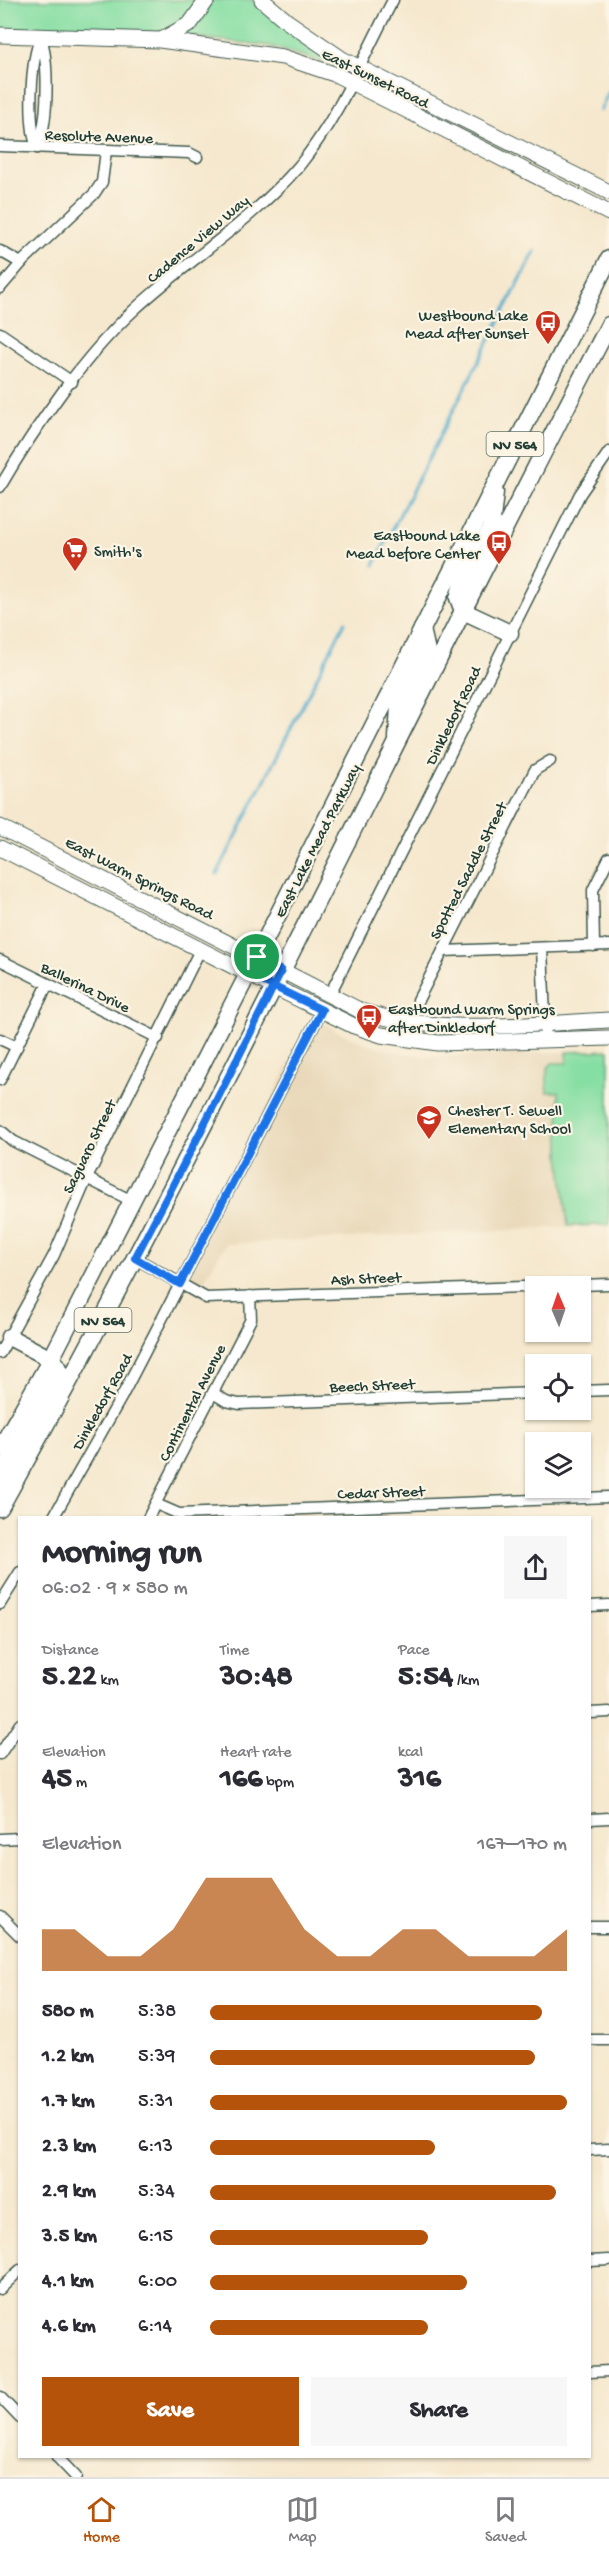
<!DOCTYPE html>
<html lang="en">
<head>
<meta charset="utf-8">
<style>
	body { margin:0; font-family:"Gochi Hand",sans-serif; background:#f7f7f7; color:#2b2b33; height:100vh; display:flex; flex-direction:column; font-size:22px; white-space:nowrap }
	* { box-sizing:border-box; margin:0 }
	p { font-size:20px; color:#7c7c81 }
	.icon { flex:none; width:33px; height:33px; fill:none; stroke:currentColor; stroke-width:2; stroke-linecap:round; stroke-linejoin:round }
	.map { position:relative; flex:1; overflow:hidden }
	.sheet { position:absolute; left:18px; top:1516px; width:573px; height:942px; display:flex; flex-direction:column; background:#fff; border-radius:0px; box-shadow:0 2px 4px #0004 }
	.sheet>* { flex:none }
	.needle { width:39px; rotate:358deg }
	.buttons { position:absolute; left:525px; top:1276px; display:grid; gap:12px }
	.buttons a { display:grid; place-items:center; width:66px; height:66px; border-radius:0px; background:#fff; box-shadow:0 2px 4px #0004; font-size:30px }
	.pin { position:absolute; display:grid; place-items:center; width:51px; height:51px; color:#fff; margin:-26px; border:3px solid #fff; border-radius:50%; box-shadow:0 2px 6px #0007 }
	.round { display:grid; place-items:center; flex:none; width:63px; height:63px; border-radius:0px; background:#f7f7f7 }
	.summary { display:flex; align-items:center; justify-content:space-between; height:102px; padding:0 24px }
	h1 { font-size:33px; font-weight:700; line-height:45px }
	.stats { display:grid; grid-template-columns:repeat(3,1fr); gap:9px; height:102px; padding:6px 24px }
	.stats div { display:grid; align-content:center }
	.stats b { font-size:30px; font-weight:700 }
	.stats small { font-size:16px; font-weight:400 }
	.stats p { font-size:16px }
	.chart { height:168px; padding:12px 24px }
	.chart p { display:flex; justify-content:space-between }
	.chart svg { width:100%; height:108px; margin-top:6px; fill:#b45309; opacity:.7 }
	.action { display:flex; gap:12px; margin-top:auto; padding:12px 24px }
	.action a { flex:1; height:69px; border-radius:0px; background:#b45309; color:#fff; font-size:24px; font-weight:700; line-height:69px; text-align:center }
	.action a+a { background:#f7f7f7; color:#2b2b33 }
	ul { padding:0 24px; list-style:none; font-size:20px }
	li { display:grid; grid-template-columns:96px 72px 1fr; align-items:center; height:45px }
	li i { height:15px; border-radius:8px; background:#b45309 }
	.menu { display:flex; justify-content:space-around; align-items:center; height:84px; border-top:2px solid #e1e1e2; background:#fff; font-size:16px; color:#7c7c81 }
	.menu a { display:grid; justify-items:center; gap:3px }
	.menu .current { color:#b45309 }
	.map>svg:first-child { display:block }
	.built { fill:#e9d9ba }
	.green { fill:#85dea3; stroke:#528e6c; stroke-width:1.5 }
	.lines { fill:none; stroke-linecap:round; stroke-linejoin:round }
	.stream { stroke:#4eabcc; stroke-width:3 }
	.street-casing { stroke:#3f574b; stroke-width:13 }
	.secondary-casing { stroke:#3f574b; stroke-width:17 }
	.primary-casing { stroke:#3f574b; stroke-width:19 }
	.street { stroke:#fff; stroke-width:10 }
	.secondary { stroke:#fff; stroke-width:15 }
	.primary { stroke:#fff; stroke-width:16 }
	.route-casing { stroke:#fff; stroke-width:12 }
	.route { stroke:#1a73e8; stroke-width:8 }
	.labels { text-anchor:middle; stroke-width:4.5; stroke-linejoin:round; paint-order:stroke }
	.shield { fill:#fcf5e5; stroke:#617469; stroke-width:1.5 }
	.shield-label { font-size:15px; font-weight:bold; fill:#1f3d34 }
	.street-label { font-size:16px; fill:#1f3d34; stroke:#fcf5e5 }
	.poi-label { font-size:16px; fill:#1f3d34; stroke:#fcf5e5; text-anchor:start }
</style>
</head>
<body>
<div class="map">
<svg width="609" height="2477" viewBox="0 0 609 2477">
	<rect width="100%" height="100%" fill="#fcf5e5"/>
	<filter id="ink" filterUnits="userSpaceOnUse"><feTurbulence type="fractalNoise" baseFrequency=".0167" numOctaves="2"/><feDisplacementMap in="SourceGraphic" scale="12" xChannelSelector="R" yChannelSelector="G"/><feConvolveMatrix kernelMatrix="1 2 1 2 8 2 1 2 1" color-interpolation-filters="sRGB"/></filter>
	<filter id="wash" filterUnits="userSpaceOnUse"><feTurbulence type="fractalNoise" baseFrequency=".008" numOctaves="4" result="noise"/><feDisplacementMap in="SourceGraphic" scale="24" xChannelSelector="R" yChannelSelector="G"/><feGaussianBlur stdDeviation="1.35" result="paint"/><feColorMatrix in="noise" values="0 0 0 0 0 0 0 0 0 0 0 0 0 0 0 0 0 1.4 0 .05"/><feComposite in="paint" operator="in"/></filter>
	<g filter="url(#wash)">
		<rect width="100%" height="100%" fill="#f5e8ce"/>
		<!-- built -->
		<polygon class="built" points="314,1016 336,1031 362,1042 390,1051 428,1057 609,1050 609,1225 226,1244 201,1285 183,1269"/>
		<!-- green -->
		<g class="green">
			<path d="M0,0H202C186,20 172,31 147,35L0,30Z"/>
			<polygon points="213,0 254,0 335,66 270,46 183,36"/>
			<polygon points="609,1050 609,1225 568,1226 560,1156 559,1092 547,1092 547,1069 552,1063 567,1063 567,1052"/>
		</g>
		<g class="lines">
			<!-- stream -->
			<g class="stream">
				<polyline points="600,111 609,91"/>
				<polyline points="374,565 535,251"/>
				<polyline points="217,874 345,622"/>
			</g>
		</g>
	</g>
	<g filter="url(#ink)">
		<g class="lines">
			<defs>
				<g id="street">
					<polyline points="0,146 189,153 197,157"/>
					<path d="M37,148C49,123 49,63 41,37"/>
					<path d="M37,148C28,123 30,61 41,37"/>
					<polyline points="0,251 21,263"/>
					<polyline points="0,288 24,260 94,194 102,182 106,151"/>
					<polyline points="0,333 72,382"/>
					<path d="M0,487C35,427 84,356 135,309C188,260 251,222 299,166C339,117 364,55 393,0"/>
					<polyline points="594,946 593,890 609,858"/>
					<polyline points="542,948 546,1041"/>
					<polyline points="443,951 609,945"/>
					<polyline points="0,960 158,1038"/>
					<polyline points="329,996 580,494 609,452"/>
					<polyline points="418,1000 535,770 550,761"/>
					<polyline points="0,1039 17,1047"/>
					<polyline points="0,1080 48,984"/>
					<polyline points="0,1130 13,1141 132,1201"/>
					<polyline points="135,1258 206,1298 609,1284"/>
					<polyline points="0,1353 54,1255 87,1178 200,950"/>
					<polyline points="580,1391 609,1390"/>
					<polyline points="213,1393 226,1401 239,1404 536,1393"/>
					<polyline points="156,1504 179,1514 609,1497"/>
					<polyline points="53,1518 122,1396 322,1010"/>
					<polyline points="148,1518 251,1319 250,1296"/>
					<polyline points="0,1604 20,1572"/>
					<polyline points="590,1606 609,1605"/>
					<polyline points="590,1713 609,1712"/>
					<polyline points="0,1754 20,1724"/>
					<polyline points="590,1819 609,1818"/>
					<polyline points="0,1839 20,1838"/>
					<polyline points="0,1916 20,1936"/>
					<polyline points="590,1927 609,1927"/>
					<polyline points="590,2040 609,2040"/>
					<polyline points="590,2150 609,2149"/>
					<polyline points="590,2261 609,2260"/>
					<polyline points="0,2289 20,2270"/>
					<polyline points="590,2372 609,2371"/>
					<polyline points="0,2397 20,2418"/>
					<polyline points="57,2457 76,2477"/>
				</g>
				<g id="secondary">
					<polyline points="262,0 288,22 342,59 609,192"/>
					<polyline points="0,35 160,40 283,57 337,75 609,213"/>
					<polyline points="163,39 190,24 207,0"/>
					<path d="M0,827L361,1011C441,1036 526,1024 609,1020"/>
					<polyline points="0,848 274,987 354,1026 381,1035 438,1043 609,1038"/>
				</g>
				<g id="primary">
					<polyline points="495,492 491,528 462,584 458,598 463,611 510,633"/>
					<polyline points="397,738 399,706 427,651 422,629"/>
					<polyline points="0,1449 51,1359 248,974 609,259"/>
					<polyline points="0,1494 6,1467 59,1375 59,1368 51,1359 9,1337"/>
					<path d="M0,1508C216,1120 404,718 609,325"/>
				</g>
			</defs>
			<!-- street casing -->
			<use href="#street" class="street-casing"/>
			<!-- secondary casing -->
			<use href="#secondary" class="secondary-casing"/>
			<!-- primary casing -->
			<use href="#primary" class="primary-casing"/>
			<!-- street -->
			<use href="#street" class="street"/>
			<!-- secondary -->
			<use href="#secondary" class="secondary"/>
			<!-- primary -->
			<use href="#primary" class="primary"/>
		</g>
	</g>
	<g class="lines" filter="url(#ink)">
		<defs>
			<path id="route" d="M257,957L281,971C234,1067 185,1163 135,1258L180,1284L322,1010L248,974L257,957"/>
		</defs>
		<!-- route casing -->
		<use href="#route" class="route-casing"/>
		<!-- route -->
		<use href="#route" class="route"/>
	</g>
	<!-- icons -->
	<defs>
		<symbol id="bus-pin" viewBox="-11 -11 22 30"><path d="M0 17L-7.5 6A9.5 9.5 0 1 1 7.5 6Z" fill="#c8321e" stroke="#fcf5e5"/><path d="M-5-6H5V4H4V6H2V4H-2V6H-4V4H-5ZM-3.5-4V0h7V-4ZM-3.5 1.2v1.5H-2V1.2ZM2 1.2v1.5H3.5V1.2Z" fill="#fff"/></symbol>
		<symbol id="supermarket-pin" viewBox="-11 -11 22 30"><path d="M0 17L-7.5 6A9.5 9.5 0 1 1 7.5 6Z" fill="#c8321e" stroke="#fcf5e5"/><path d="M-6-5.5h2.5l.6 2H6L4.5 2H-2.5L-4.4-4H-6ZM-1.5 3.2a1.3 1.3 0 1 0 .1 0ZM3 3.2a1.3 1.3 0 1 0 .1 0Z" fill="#fff"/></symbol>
		<symbol id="school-pin" viewBox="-11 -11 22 30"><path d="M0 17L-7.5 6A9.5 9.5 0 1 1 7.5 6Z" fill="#c8321e" stroke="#fcf5e5"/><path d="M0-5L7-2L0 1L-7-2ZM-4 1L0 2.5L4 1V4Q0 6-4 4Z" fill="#fff"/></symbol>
	</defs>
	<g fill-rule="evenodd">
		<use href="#bus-pin" x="533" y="308" width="30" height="40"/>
		<use href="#bus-pin" x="484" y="528" width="30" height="40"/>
		<use href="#supermarket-pin" x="60" y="535" width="30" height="40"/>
		<use href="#bus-pin" x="354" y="1002" width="30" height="40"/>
		<use href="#school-pin" x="414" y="1103" width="30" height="40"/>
	</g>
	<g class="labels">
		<!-- shield labels -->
		<g class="shield">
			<rect x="486.5" y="432" width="57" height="24" rx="4.5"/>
			<rect x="74.5" y="1308" width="57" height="24" rx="4.5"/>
		</g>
		<g class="shield-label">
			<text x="515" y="449">NV 564</text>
			<text x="103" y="1325">NV 564</text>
		</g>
		<!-- street labels -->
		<g class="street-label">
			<text transform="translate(376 77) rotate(26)" y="6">East Sunset Road</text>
			<text transform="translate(99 135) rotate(2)" y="6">Resolute Avenue</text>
			<text transform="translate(197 238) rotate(-40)" y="6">Cadence View Way</text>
			<text transform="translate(452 715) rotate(-64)" y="6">Dinkledorf Road</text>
			<text transform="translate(316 840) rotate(-63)" y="6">East Lake Mead Parkway</text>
			<text transform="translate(467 870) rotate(-63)" y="6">Spotted Saddle Street</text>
			<text transform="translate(140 877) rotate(27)" y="6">East Warm Springs Road</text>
			<text transform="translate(86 986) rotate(26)" y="6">Ballerina Drive</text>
			<text transform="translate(88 1146) rotate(-64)" y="6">Saguaro Street</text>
			<text transform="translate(366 1277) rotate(-2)" y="6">Ash Street</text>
			<text transform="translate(372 1384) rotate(-2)" y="6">Beech Street</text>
			<text transform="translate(101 1401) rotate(-61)" y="6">Dinkledorf Road</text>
			<text transform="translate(191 1402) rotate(-63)" y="6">Continental Avenue</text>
			<text transform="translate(381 1491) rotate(-2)" y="6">Cedar Street</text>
		</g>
		<!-- poi labels -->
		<g class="poi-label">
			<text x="528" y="320" text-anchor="end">Westbound Lake<tspan x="528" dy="18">Mead after Sunset</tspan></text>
			<text x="480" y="540" text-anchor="end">Eastbound Lake<tspan x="480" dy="18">Mead before Center</tspan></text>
			<text x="94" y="556">Smith's</text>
			<text x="388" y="1014">Eastbound Warm Springs<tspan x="388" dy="18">after Dinkledorf</tspan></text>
			<text x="448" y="1115">Chester T. Sewell<tspan x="448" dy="18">Elementary School</tspan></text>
		</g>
	</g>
</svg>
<div class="buttons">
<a><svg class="needle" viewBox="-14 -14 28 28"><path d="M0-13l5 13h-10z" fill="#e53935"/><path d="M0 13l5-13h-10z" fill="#7c7c81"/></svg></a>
<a><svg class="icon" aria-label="locate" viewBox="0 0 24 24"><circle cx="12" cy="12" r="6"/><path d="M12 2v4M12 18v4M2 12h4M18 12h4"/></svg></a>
<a><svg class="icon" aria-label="layers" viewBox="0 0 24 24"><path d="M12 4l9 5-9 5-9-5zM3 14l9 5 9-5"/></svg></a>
</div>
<div class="pin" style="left:257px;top:957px;background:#1e9e55"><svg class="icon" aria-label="arrive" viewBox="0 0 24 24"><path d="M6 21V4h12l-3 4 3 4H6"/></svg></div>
<section class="sheet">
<div class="summary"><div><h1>Morning run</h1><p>06:02 · 9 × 580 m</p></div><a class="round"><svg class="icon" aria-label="share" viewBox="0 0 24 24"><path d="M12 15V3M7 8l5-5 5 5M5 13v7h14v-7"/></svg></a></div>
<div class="stats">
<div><p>Distance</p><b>5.22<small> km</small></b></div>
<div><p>Time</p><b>30:48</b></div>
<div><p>Pace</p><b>5:54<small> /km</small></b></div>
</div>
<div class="stats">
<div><p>Elevation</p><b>45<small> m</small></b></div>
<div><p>Heart rate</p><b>166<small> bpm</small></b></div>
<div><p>kcal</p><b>316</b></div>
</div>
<div class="chart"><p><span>Elevation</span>167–170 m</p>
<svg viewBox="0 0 160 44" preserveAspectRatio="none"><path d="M0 44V27L10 27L20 38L30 38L40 27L50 6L60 6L70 6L80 27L90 38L100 38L110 27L120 27L130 38L140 38L150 38L160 27V44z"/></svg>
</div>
<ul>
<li><b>580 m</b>5:38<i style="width:93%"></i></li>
<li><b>1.2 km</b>5:39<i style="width:91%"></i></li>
<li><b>1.7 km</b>5:31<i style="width:100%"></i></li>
<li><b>2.3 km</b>6:13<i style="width:63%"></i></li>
<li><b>2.9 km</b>5:34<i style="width:97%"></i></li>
<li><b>3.5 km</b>6:15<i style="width:61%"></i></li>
<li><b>4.1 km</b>6:00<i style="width:72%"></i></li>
<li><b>4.6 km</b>6:14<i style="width:61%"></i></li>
</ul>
<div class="action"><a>Save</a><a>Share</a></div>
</section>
</div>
<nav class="menu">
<a class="current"><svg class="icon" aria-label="home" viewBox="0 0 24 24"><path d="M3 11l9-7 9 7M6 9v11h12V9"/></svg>Home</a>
<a><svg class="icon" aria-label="map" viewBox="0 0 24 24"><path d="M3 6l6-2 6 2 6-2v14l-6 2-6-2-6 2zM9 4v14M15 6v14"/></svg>Map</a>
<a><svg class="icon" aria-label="saved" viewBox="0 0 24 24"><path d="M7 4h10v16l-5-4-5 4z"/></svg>Saved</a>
</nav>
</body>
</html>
